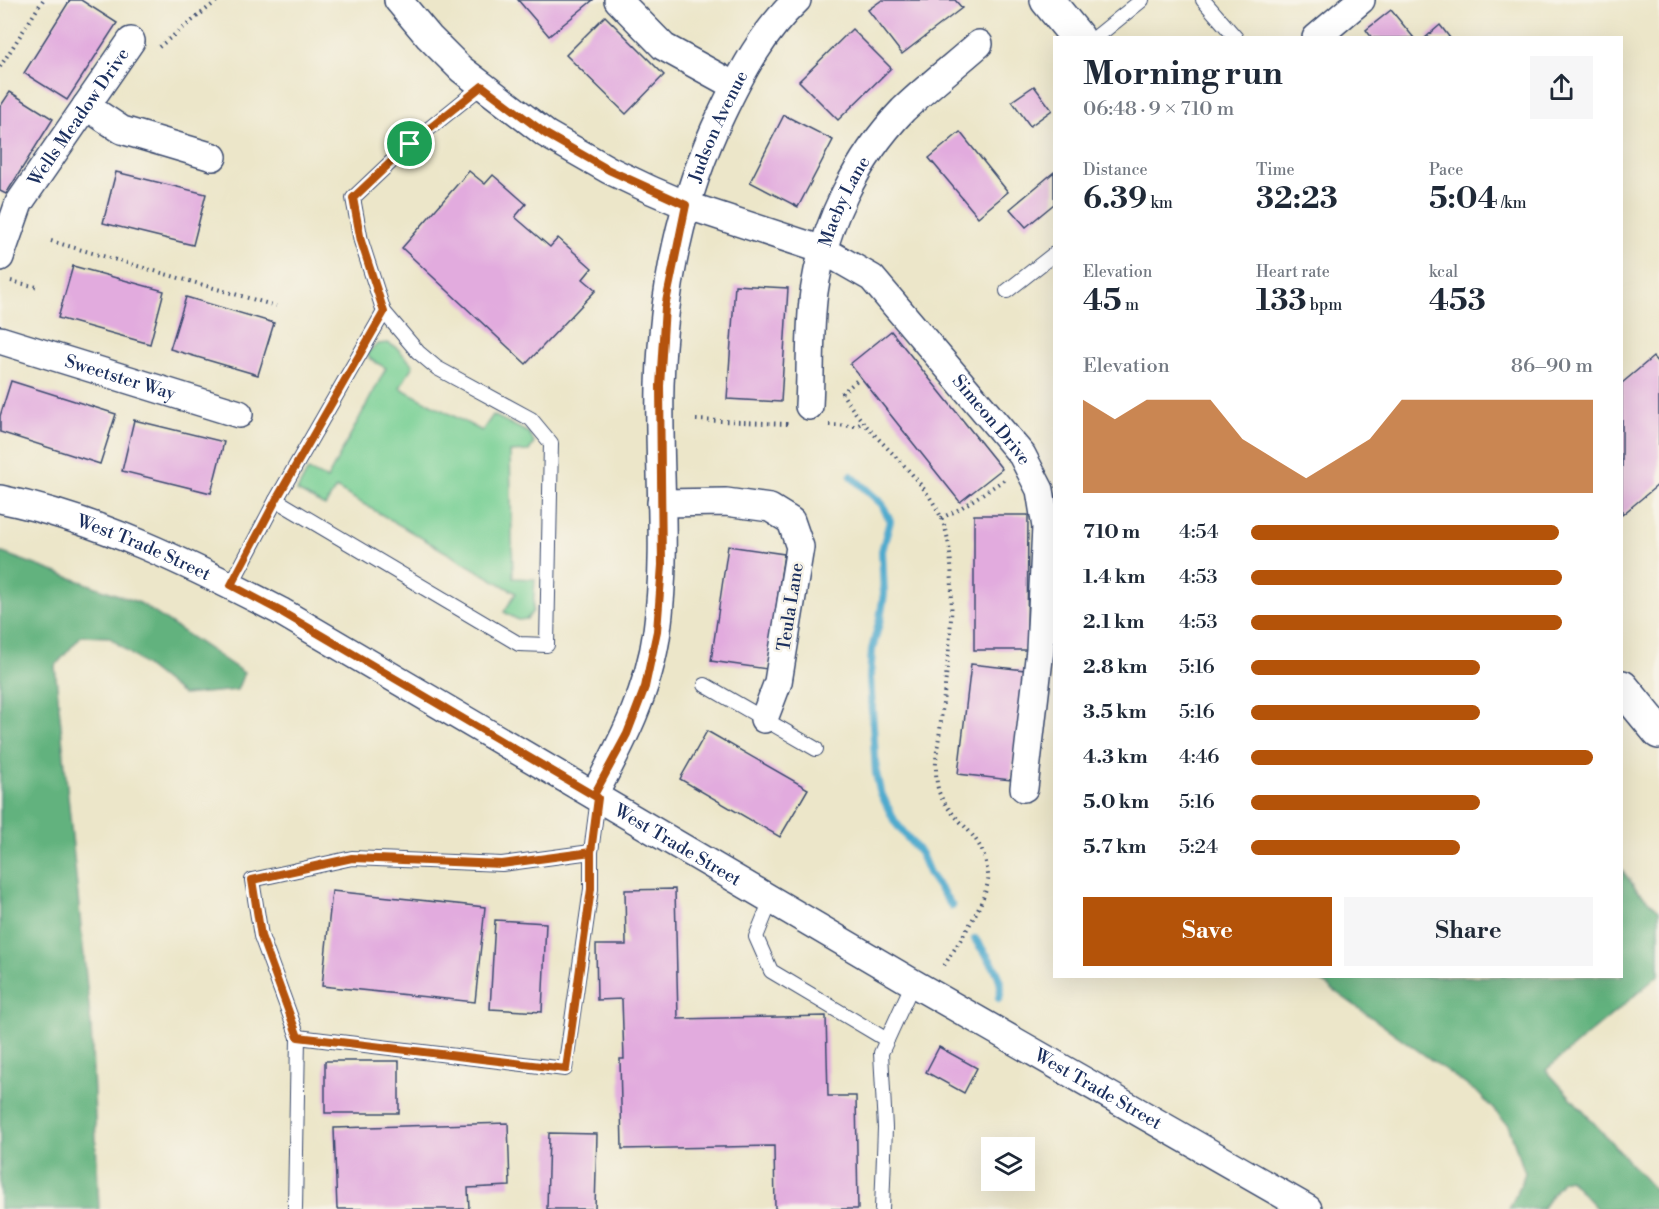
<!DOCTYPE html>
<html lang="en">
<head>
<meta charset="utf-8">
<style>
	body { margin:0; font-family:"Libre Bodoni",serif; background:#f6f6f7; color:#1f2937; height:100vh; display:flex; flex-direction:column; font-size:22px; white-space:nowrap }
	* { box-sizing:border-box; margin:0 }
	p { font-size:20px; color:#747a83 }
	.icon { flex:none; width:33px; height:33px; fill:none; stroke:currentColor; stroke-width:2; stroke-linecap:round; stroke-linejoin:round }
	.map { position:relative; flex:1; overflow:hidden }
	.panel { position:absolute; left:1053px; top:36px; width:570px; height:942px; display:flex; flex-direction:column; background:#fff; border-radius:0px; box-shadow:0 6px 24px #0002 }
	.panel>* { flex:none }
	.tools { position:absolute; left:981px; top:1137px; display:grid; gap:12px }
	.tools a { display:grid; place-items:center; width:54px; height:54px; border-radius:0px; background:#fff; box-shadow:0 6px 24px #0002; font-size:30px }
	.pin { position:absolute; display:grid; place-items:center; width:51px; height:51px; color:#fff; margin:-26px; border:3px solid #fff; border-radius:50%; box-shadow:0 2px 6px #0007 }
	.round { display:grid; place-items:center; flex:none; width:63px; height:63px; border-radius:0px; background:#f6f6f7 }
	.summary { display:flex; align-items:center; justify-content:space-between; height:102px; padding:0 30px }
	h1 { font-size:33px; font-weight:700; line-height:45px }
	.stats { display:grid; grid-template-columns:repeat(3,1fr); gap:9px; height:102px; padding:6px 30px }
	.stats div { display:grid; align-content:center }
	.stats b { font-size:30px; font-weight:700 }
	.stats small { font-size:16px; font-weight:400 }
	.stats p { font-size:16px }
	.chart { height:168px; padding:12px 30px }
	.chart p { display:flex; justify-content:space-between }
	.chart svg { width:100%; height:108px; margin-top:6px; fill:#b45309; opacity:.7 }
	.cta { display:flex; gap:12px; margin-top:auto; padding:12px 30px }
	.cta a { flex:1; height:69px; border-radius:0px; background:#b45309; color:#fff; font-size:24px; font-weight:700; line-height:69px; text-align:center }
	.cta a+a { background:#f6f6f7; color:#1f2937 }
	ul { padding:0 30px; list-style:none; font-size:20px }
	li { display:grid; grid-template-columns:96px 72px 1fr; align-items:center; height:45px }
	li i { height:15px; border-radius:8px; background:#b45309 }
	.map>svg:first-child { display:block }
	.green { fill:#79d095; stroke:#4a807a; stroke-width:1.5 }
	.forest { fill:#62b27e; stroke:#3e706e; stroke-width:1.5 }
	.lines { fill:none; stroke-linecap:round; stroke-linejoin:round }
	.stream { stroke:#50aacd; stroke-width:8 }
	.building { fill:#e2abde }
	.lane-casing { stroke:#3a4a6e; stroke-width:16 }
	.street-casing { stroke:#3a4a6e; stroke-width:30 }
	.secondary-casing { stroke:#3a4a6e; stroke-width:36 }
	.path { stroke:#3a4a6e; stroke-width:4; stroke-dasharray:1.5 4.5; stroke-linecap:butt }
	.lane { stroke:#fff; stroke-width:14 }
	.street { stroke:#fff; stroke-width:27 }
	.secondary { stroke:#fff; stroke-width:33 }
	.route-casing { stroke:#fff; stroke-width:12 }
	.route { stroke:#b45309; stroke-width:8 }
	.labels { text-anchor:middle; stroke-width:5; stroke-linejoin:round; paint-order:stroke }
	.street-label { font-size:18px; fill:#1b2f5e; stroke:#f7f3e8 }
</style>
</head>
<body>
<div class="map">
<svg width="1659" height="1209" viewBox="0 0 1659 1209">
	<rect width="100%" height="100%" fill="#f7f3e8"/>
	<filter id="ink" filterUnits="userSpaceOnUse"><feTurbulence type="fractalNoise" baseFrequency=".0167" numOctaves="2"/><feDisplacementMap in="SourceGraphic" scale="12" xChannelSelector="R" yChannelSelector="G"/><feConvolveMatrix kernelMatrix="1 2 1 2 8 2 1 2 1" color-interpolation-filters="sRGB"/></filter>
	<filter id="wash" filterUnits="userSpaceOnUse"><feTurbulence type="fractalNoise" baseFrequency=".008" numOctaves="4" result="noise"/><feDisplacementMap in="SourceGraphic" scale="24" xChannelSelector="R" yChannelSelector="G"/><feGaussianBlur stdDeviation="1.35" result="paint"/><feColorMatrix in="noise" values="0 0 0 0 0 0 0 0 0 0 0 0 0 0 0 0 0 1.4 0 .05"/><feComposite in="paint" operator="in"/></filter>
	<g filter="url(#wash)">
		<rect width="100%" height="100%" fill="#ece6c9"/>
		<!-- green -->
		<polygon class="green" points="388,343 397,348 413,365 400,388 482,431 493,415 529,433 534,443 529,451 510,452 513,578 535,579 533,611 527,619 518,620 504,612 516,593 336,488 325,506 297,491 308,470 327,479 386,368 370,359 367,353 378,344"/>
		<!-- forest -->
		<g class="forest">
			<polygon points="0,552 140,603 244,673 237,690 183,695 109,637 81,636 55,666 91,1027 99,1209 0,1209"/>
			<polygon points="1622,870 1636,889 1659,910 1659,975 1546,1070 1659,1195 1659,1209 1597,1209 1569,1179 1562,1181 1542,1209 1509,1209 1520,1186 1525,1173 1508,1125 1479,1094 1315,977 1622,976"/>
		</g>
		<g class="lines">
			<!-- stream -->
			<g class="stream">
				<polyline points="851,476 882,504 890,521 882,551 884,594 880,619 872,650 870,678 876,773 880,791 895,822 921,854 930,875 952,906"/>
				<path d="M975,939C986,956 1008,978 999,998"/>
			</g>
		</g>
		<g id="blocks">
			<!-- building -->
			<g class="building">
				<polygon points="70,0 81,0 117,23 67,100 24,73"/>
				<polygon points="518,0 593,0 549,36"/>
				<polygon points="882,0 955,0 962,8 902,54 868,10"/>
				<polygon points="1391,10 1414,38 1372,38 1366,30"/>
				<polygon points="605,16 664,75 626,114 566,55"/>
				<polygon points="1440,25 1450,38 1425,38"/>
				<polygon points="852,29 891,68 838,120 799,81"/>
				<polygon points="1034,86 1052,110 1030,126 1012,101"/>
				<polygon points="10,92 53,119 6,194 0,191 0,107"/>
				<polygon points="784,115 833,140 798,207 750,182"/>
				<polygon points="960,132 1008,192 978,217 929,158"/>
				<polygon points="469,171 485,184 493,175 526,204 515,217 550,247 558,238 592,268 583,279 596,290 526,364 402,248"/>
				<polygon points="116,172 206,194 193,245 103,223"/>
				<polygon points="1054,172 1054,204 1026,227 1010,209"/>
				<polygon points="73,266 164,291 150,344 58,318"/>
				<polygon points="735,285 788,288 781,402 727,399"/>
				<polygon points="186,297 274,323 258,375 170,349"/>
				<polygon points="891,331 1002,469 960,502 850,364"/>
				<polygon points="1653,357 1659,364 1659,484 1622,515 1622,383"/>
				<polygon points="11,381 116,414 100,464 0,432 0,416"/>
				<polygon points="134,420 224,442 211,493 122,471"/>
				<polygon points="974,515 1028,515 1027,650 974,650"/>
				<polygon points="728,546 784,554 767,669 711,661"/>
				<polygon points="971,664 1025,670 1011,780 958,774"/>
				<polygon points="707,731 808,789 780,837 680,779"/>
				<polygon points="675,889 678,1019 826,1016 828,1096 856,1096 858,1209 775,1209 774,1146 622,1149 620,1059 624,1059 622,999 597,1000 596,945 626,945 625,890"/>
				<polygon points="332,891 485,907 475,1002 322,986"/>
				<polygon points="495,920 546,923 542,1012 490,1009"/>
				<polygon points="939,1047 977,1068 964,1093 926,1072"/>
				<rect x="325" y="1061" width="74" height="52"/>
				<polygon points="508,1123 510,1186 468,1188 469,1209 337,1209 334,1128"/>
				<polygon points="549,1133 597,1134 595,1209 547,1209"/>
			</g>
		</g>
	</g>
	<g filter="url(#ink)">
		<use href="#blocks" fill-opacity="0" stroke="#3a4a6e" stroke-width="1.5"/>
		<g class="lines">
			<defs>
				<g id="lane">
					<polyline points="1203,0 1236,38"/>
					<polyline points="1095,38 1142,0"/>
					<polyline points="1007,291 1054,254"/>
					<polyline points="276,500 519,644 547,645 551,443 531,419 437,368 418,352 384,312 361,241 353,198 410,144 482,86"/>
					<polyline points="231,585 276,500 384,312"/>
					<polyline points="705,685 816,749"/>
					<polyline points="771,900 756,937 771,971 887,1040"/>
					<polyline points="298,1037 565,1069 591,889 591,852"/>
					<polyline points="295,1209 298,1037 261,936 252,880 352,858 502,864 591,852 598,798"/>
					<polyline points="882,1209 885,1128 881,1053 913,983"/>
				</g>
				<g id="street">
					<path id="s1" d="M398,0L429,37L461,69L546,134L609,170L651,190L686,205L823,250L872,278L1022,455L1040,490L1046,527L1040,650L1024,788"/>
					<polyline points="618,0 664,47 735,86"/>
					<polyline points="1316,38 1361,0"/>
					<polyline points="86,106 122,130 213,157"/>
					<path id="s2" d="M0,257L19,203L131,41"/>
					<path id="s3" d="M0,340L239,414"/>
					<path id="s4" d="M809,406C811,369 809,329 814,292C824,225 856,159 903,110C927,87 954,66 979,44"/>
					<path id="s5" d="M0,499C99,519 191,565 280,611L913,983L1308,1209"/>
					<polyline points="661,503 726,502 770,508 791,521 800,547 778,682 764,719"/>
					<path id="s6" d="M594,795C622,742 649,691 657,631C668,550 658,467 660,385C663,289 680,200 722,113C742,71 763,32 797,0"/>
				</g>
				<g id="secondary">
					<polyline points="1047,0 1078,38"/>
					<polyline points="1622,687 1659,732"/>
				</g>
			</defs>
			<!-- lane casing -->
			<use href="#lane" class="lane-casing"/>
			<!-- street casing -->
			<use href="#street" class="street-casing"/>
			<!-- secondary casing -->
			<use href="#secondary" class="secondary-casing"/>
			<!-- path -->
			<g class="path">
				<polyline points="159,47 218,0"/>
				<polyline points="0,67 43,0"/>
				<polyline points="51,241 276,306"/>
				<polyline points="11,281 37,287"/>
				<path d="M861,377L842,393C869,439 918,468 941,517C962,563 947,668 941,720C940,736 935,754 936,770C936,777 937,786 939,792C949,819 979,830 986,863C987,869 989,876 988,881C984,907 956,946 942,969"/>
				<polyline points="696,420 788,424"/>
				<polyline points="829,425 856,426 862,423"/>
				<polyline points="941,518 956,511 1004,480"/>
			</g>
			<!-- lane -->
			<use href="#lane" class="lane"/>
			<!-- street -->
			<use href="#street" class="street"/>
			<!-- secondary -->
			<use href="#secondary" class="secondary"/>
		</g>
	</g>
	<g class="lines" filter="url(#ink)">
		<defs>
			<polyline id="route" points="410,144 353,198 361,241 384,312 276,500 231,585 280,611 598,798 591,852 591,889 566,1069 298,1037 261,936 252,880 352,858 502,864 591,852 598,798 594,795 627,734 645,687 657,631 662,565 660,386 665,307 686,205 609,170 546,134 482,86 410,144"/>
		</defs>
		<!-- route casing -->
		<use href="#route" class="route-casing"/>
		<!-- route -->
		<use href="#route" class="route"/>
	</g>
	<g class="labels">
		<!-- street labels -->
		<g class="street-label">
			<text dy="6" stroke="none"><textPath href="#s2" startOffset="162">Wells Meadow Drive</textPath></text>
			<text dy="6" stroke="none"><textPath href="#s6" startOffset="690">Judson Avenue</textPath></text>
			<text dy="6" stroke="none"><textPath href="#s4" startOffset="210">Maeby Lane</textPath></text>
			<text dy="6" stroke="none"><textPath href="#s3" startOffset="126">Sweetster Way</textPath></text>
			<text dy="6" stroke="none"><textPath href="#s1" startOffset="744">Simeon Drive</textPath></text>
			<text dy="6" stroke="none"><textPath href="#s5" startOffset="152">West Trade Street</textPath></text>
			<text transform="translate(790 607) rotate(-81)" y="6">Teula Lane</text>
			<text dy="6" stroke="none"><textPath href="#s5" startOffset="764">West Trade Street</textPath></text>
			<text dy="6" stroke="none"><textPath href="#s5" startOffset="1250">West Trade Street</textPath></text>
		</g>
	</g>
</svg>
<div class="tools">
<a><svg class="icon" aria-label="layers" viewBox="0 0 24 24"><path d="M12 4l9 5-9 5-9-5zM3 14l9 5 9-5"/></svg></a>
</div>
<div class="pin" style="left:410px;top:144px;background:#1e9e55"><svg class="icon" aria-label="arrive" viewBox="0 0 24 24"><path d="M6 21V4h12l-3 4 3 4H6"/></svg></div>
<section class="panel">
<div class="summary"><div><h1>Morning run</h1><p>06:48 · 9 × 710 m</p></div><a class="round"><svg class="icon" aria-label="share" viewBox="0 0 24 24"><path d="M12 15V3M7 8l5-5 5 5M5 13v7h14v-7"/></svg></a></div>
<div class="stats">
<div><p>Distance</p><b>6.39<small> km</small></b></div>
<div><p>Time</p><b>32:23</b></div>
<div><p>Pace</p><b>5:04<small> /km</small></b></div>
</div>
<div class="stats">
<div><p>Elevation</p><b>45<small> m</small></b></div>
<div><p>Heart rate</p><b>133<small> bpm</small></b></div>
<div><p>kcal</p><b>453</b></div>
</div>
<div class="chart"><p><span>Elevation</span>86–90 m</p>
<svg viewBox="0 0 160 44" preserveAspectRatio="none"><path d="M0 44V6L10 14L20 6L30 6L40 6L50 22L60 30L70 38L80 30L90 22L100 6L110 6L120 6L130 6L140 6L150 6L160 6V44z"/></svg>
</div>
<ul>
<li><b>710 m</b>4:54<i style="width:90%"></i></li>
<li><b>1.4 km</b>4:53<i style="width:91%"></i></li>
<li><b>2.1 km</b>4:53<i style="width:91%"></i></li>
<li><b>2.8 km</b>5:16<i style="width:67%"></i></li>
<li><b>3.5 km</b>5:16<i style="width:67%"></i></li>
<li><b>4.3 km</b>4:46<i style="width:100%"></i></li>
<li><b>5.0 km</b>5:16<i style="width:67%"></i></li>
<li><b>5.7 km</b>5:24<i style="width:61%"></i></li>
</ul>
<div class="cta"><a>Save</a><a>Share</a></div>
</section>
</div>
</body>
</html>
